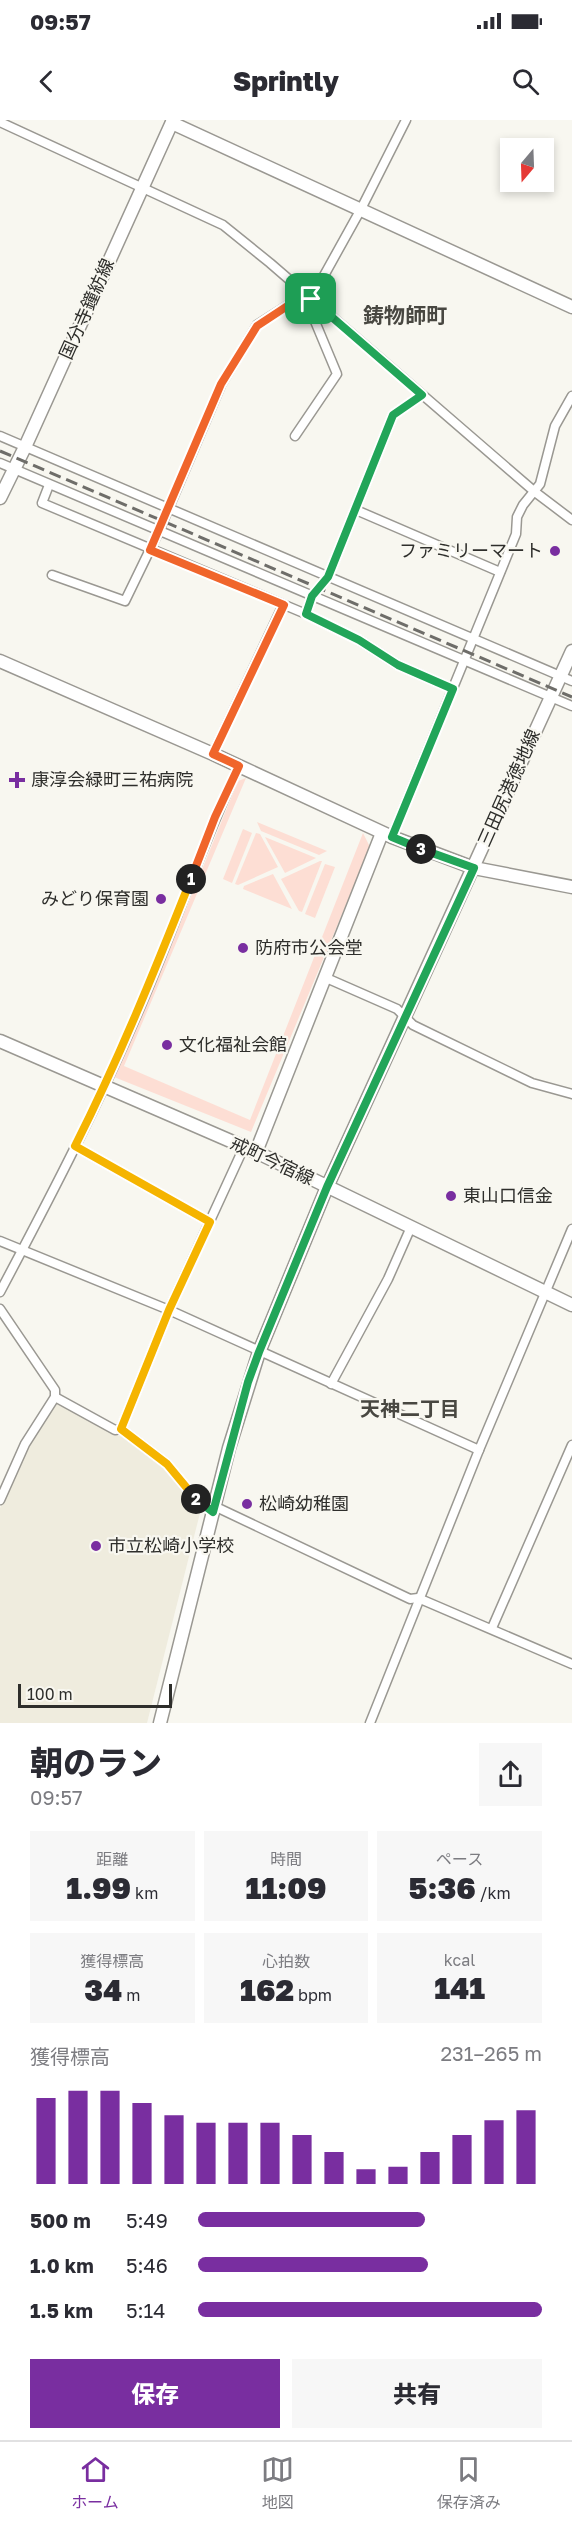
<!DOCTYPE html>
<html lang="ja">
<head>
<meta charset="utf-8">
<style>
	body { margin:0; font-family:"Golos Text","Noto Sans JP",sans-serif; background:#f7f7f7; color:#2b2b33; height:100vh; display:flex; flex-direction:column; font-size:22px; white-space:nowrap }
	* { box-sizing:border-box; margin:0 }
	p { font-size:20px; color:#7c7c81 }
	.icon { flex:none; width:33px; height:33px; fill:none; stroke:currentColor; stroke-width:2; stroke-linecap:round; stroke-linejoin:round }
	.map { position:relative; height:1603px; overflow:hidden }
	.drawer { display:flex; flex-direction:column; background:#fff; flex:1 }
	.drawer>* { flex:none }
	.needle { width:39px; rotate:199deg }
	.buttons { position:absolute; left:500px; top:18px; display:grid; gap:12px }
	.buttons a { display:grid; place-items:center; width:54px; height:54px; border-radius:0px; background:#fff; box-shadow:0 3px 9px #0003; font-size:30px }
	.scale { position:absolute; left:18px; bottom:15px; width:154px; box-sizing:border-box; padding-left:6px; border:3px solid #2e2e2b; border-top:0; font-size:16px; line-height:21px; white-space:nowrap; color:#2e2e2b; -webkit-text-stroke:4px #f8f7f0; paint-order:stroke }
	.pin { position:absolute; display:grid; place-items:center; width:51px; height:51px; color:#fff; margin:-26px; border-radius:12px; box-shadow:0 3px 9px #0006 }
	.km { position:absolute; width:30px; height:30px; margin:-15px; border-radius:50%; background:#222; color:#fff; font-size:16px; line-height:30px; text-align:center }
	.round { display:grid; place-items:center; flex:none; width:63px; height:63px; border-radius:0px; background:#f7f7f7 }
	.overview { display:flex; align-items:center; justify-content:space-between; height:102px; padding:0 30px }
	h1 { font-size:33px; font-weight:800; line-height:45px }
	.metrics { display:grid; grid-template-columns:repeat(3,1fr); gap:9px; height:102px; padding:6px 30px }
	.metrics div { display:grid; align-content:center; border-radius:0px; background:#f7f7f7; text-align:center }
	.metrics b { font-size:30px; font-weight:800 }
	.metrics small { font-size:16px; font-weight:400 }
	.metrics p { font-size:16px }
	.chart { height:168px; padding:12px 30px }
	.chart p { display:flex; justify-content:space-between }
	.chart svg { width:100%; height:108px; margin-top:6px; stroke:#792ea0; stroke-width:6 }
	.primary-button { display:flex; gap:12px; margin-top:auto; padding:12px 30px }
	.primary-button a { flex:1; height:69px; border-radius:0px; background:#792ea0; color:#fff; font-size:24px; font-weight:800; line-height:69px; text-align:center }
	.primary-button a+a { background:#f7f7f7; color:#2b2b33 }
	ul { padding:0 30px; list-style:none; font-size:20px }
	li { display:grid; grid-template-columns:96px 72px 1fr; align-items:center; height:45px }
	li i { height:15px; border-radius:8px; background:#792ea0 }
	.status { display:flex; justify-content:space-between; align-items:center; height:42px; padding:0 30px; background:#fff; direction:ltr }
	.status svg { height:16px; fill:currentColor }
	header { display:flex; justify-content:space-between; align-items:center; height:78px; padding:0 30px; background:#fff; font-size:27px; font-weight:800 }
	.tabs { display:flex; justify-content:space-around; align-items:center; height:84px; border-top:2px solid #e1e1e2; background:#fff; font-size:16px; color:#7c7c81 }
	.tabs a { display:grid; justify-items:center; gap:3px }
	.tabs .active { color:#792ea0 }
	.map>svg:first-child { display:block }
	.built { fill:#efecde }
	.grass { fill:#fdded4 }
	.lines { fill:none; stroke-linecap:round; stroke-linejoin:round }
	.street-casing { stroke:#9a9892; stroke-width:11 }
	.secondary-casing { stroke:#9a9892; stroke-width:15 }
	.street { stroke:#fff; stroke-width:8 }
	.secondary { stroke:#fff; stroke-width:12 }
	.rail { stroke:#6e6d69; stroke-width:3; stroke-dasharray:12 6; stroke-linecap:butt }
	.split-1-casing { stroke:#fff; stroke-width:12 }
	.split-2-casing { stroke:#fff; stroke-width:12 }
	.split-3-casing { stroke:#fff; stroke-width:12 }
	.split-4-casing { stroke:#fff; stroke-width:12 }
	.split-1 { stroke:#f0652b; stroke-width:8 }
	.split-2 { stroke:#f5b400; stroke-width:8 }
	.split-3 { stroke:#22a559; stroke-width:8 }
	.split-4 { stroke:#22a559; stroke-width:8 }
	.poi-dot { fill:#792ea0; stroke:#f8f7f0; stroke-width:2 }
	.labels { text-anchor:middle; stroke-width:4.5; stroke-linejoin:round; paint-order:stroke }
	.street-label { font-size:18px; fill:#2e2e2b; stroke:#f8f7f0 }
	.poi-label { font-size:18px; fill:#2e2e2b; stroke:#f8f7f0; text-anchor:start }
	.neighbourhood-label { font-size:20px; font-weight:bold; fill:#484741; stroke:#f8f7f0 }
	.quarter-label { font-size:21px; font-weight:bold; fill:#484741; stroke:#f8f7f0 }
</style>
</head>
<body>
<div class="status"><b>09:57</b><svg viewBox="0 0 49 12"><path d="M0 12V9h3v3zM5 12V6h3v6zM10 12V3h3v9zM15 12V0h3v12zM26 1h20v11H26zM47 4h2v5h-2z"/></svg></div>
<header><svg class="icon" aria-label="back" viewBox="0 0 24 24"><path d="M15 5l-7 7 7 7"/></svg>Sprintly<svg class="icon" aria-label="search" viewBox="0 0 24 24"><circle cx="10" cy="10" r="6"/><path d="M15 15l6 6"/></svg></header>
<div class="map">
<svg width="572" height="1603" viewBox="0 0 572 1603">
	<rect width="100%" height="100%" fill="#f8f7f0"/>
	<!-- built -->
	<polygon class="built" points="57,1284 119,1316 121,1312 159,1341 193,1381 200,1393 147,1603 0,1603 0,1388 32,1320"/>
	<!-- grass -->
	<g class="grass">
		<polygon points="246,658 124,946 250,1000 363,713 370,727 251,1012 114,957 149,880 238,661"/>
		<polygon points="257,702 327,731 319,735 261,711"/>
		<polygon points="243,709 252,713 232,763 223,759"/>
		<polygon points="256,713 260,714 278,747 238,765 235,764"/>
		<polygon points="265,717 316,738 285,753"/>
		<polygon points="320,741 322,741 302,792 299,791 281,759"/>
		<polygon points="325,744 335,747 315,798 305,794"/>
		<polygon points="273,754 292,789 243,769 244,766"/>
	</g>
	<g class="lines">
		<defs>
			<g id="street">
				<polyline points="0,2 223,105 270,143 535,372 572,400"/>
				<polyline points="311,179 361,89 406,0"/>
				<polyline points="0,316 572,561"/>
				<polyline points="295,316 337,254 304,175"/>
				<polyline points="0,343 572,586"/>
				<polyline points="49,365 42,383 306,494 359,520 398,545 453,569"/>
				<polyline points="356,390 500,452"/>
				<polyline points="52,455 125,481 159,411 221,265 257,205 304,175"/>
				<polyline points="306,494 312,476 328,457 393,295 422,275"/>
				<polyline points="213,634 283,485"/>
				<polyline points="392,717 516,414 517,397 523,385 540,364 555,306 572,276"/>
				<polyline points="324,857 397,889 413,905 532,963 572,974"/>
				<polyline points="75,1026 210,1102"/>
				<polyline points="0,1121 169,1190 479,1330"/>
				<path d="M0,1172C51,1076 102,978 144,878C177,801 203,722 239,646"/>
				<polyline points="0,1189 55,1270 55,1277 25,1324 0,1380"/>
				<polyline points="331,1264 388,1159 411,1107"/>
				<polyline points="55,1277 115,1310 121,1309 167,1344 194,1377 213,1392"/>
				<polyline points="121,1309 169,1190 244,1027"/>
				<polyline points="214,1386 410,1479 418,1478 572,1544"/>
				<polyline points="492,1508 572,1325"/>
				<polyline points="370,1603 479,1330 572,1109"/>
			</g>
			<g id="secondary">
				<polyline points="172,3 572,187"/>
				<polyline points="0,378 25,327 173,0"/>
				<polyline points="0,541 213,634 392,717 474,748 572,767"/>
				<polyline points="0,921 256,1032 572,1185"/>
				<polyline points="256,1032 382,713"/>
				<polyline points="160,1603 229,1328 259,1232 327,1067 572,531"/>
			</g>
		</defs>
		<!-- street casing -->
		<use href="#street" class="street-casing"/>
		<!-- secondary casing -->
		<use href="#secondary" class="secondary-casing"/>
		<!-- street -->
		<use href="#street" class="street"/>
		<!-- secondary -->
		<use href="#secondary" class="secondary"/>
		<!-- rail -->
		<polyline class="rail" points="0,331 572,577"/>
	</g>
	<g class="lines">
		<defs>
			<polyline id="split-1" points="191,759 215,697 239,646 213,634 284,485 150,430 221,264 257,206 304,175 311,179"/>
			<path id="split-2" d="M191,759C155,850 119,939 75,1026L210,1102L169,1190L121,1309L167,1344L196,1379"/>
			<polyline id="split-3" points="196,1379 213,1392 248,1262 259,1232 327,1067 474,748 421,729"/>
			<polyline id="split-4" points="311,179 422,275 393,295 328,457 312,476 306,494 359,520 398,545 453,569 392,717 421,729"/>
		</defs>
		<!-- split-1 casing -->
		<use href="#split-1" class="split-1-casing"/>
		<!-- split-2 casing -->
		<use href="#split-2" class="split-2-casing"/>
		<!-- split-3 casing -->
		<use href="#split-3" class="split-3-casing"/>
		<!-- split-4 casing -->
		<use href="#split-4" class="split-4-casing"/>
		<!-- split-1 -->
		<use href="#split-1" class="split-1"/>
		<!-- split-2 -->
		<use href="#split-2" class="split-2"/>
		<!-- split-3 -->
		<use href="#split-3" class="split-3"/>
		<!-- split-4 -->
		<use href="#split-4" class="split-4"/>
	</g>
	<!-- markers -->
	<g class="poi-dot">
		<circle cx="555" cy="431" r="6"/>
		<path d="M14 651h6v6h6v6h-6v6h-6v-6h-6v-6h6z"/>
		<circle cx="161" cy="779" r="6"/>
		<circle cx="243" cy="828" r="6"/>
		<circle cx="167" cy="925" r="6"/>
		<circle cx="451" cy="1076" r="6"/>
		<circle cx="247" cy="1384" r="6"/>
		<circle cx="96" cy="1426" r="6"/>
	</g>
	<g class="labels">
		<!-- street labels -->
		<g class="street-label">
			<text transform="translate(87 189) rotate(-66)" y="6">国分寺鐘紡線</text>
			<text transform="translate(509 668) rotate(-66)" y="6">三田尻港徳地線</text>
			<text transform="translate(272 1041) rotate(25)" y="6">戒町今宿線</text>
		</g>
		<!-- poi labels -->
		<g class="poi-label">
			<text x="543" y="437" text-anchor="end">ファミリーマート</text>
			<text x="31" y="666">康淳会緑町三祐病院</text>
			<text x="149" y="785" text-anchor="end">みどり保育園</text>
			<text x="255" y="834">防府市公会堂</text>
			<text x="179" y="931">文化福祉会館</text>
			<text x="463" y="1082">東山口信金</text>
			<text x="259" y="1390">松崎幼稚園</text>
			<text x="108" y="1432">市立松崎小学校</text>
		</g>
		<!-- neighbourhood labels -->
		<g class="neighbourhood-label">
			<text x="410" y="1296">天神二丁目</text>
		</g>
		<!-- quarter labels -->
		<g class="quarter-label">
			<text x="405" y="203">鋳物師町</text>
		</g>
	</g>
</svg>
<div class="buttons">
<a><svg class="needle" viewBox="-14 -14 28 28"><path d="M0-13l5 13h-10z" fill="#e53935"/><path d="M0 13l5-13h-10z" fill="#7c7c81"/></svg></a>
</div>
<div class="scale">100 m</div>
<div class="pin" style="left:311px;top:179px;background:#1e9e55"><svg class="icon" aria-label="arrive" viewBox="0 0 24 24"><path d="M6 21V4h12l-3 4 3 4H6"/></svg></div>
<b class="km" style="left:191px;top:759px">1</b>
<b class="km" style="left:196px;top:1379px">2</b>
<b class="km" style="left:421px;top:729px">3</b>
</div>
<section class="drawer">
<div class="overview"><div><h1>朝のラン</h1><p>09:57</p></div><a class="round"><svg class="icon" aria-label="share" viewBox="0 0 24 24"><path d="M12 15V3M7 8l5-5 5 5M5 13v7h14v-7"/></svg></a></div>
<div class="metrics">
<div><p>距離</p><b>1.99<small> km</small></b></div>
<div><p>時間</p><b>11:09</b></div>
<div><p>ペース</p><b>5:36<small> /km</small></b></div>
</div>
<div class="metrics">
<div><p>獲得標高</p><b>34<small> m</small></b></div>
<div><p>心拍数</p><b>162<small> bpm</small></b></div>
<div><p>kcal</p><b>141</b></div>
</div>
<div class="chart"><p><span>獲得標高</span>231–265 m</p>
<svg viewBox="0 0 160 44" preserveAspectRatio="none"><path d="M5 44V9M15 44V6M25 44V6M35 44V11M45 44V16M55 44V19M65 44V19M75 44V19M85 44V24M95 44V31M105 44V38M115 44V37M125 44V31M135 44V24M145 44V18M155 44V14"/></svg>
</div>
<ul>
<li><b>500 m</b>5:49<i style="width:66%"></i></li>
<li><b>1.0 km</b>5:46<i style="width:67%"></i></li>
<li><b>1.5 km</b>5:14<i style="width:100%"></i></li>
</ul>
<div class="primary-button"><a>保存</a><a>共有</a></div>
</section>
<nav class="tabs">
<a class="active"><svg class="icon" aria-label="home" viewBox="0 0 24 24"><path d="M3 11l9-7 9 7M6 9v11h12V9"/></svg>ホーム</a>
<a><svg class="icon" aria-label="map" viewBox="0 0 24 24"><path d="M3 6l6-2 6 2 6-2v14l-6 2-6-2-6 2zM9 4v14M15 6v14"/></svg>地図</a>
<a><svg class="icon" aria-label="saved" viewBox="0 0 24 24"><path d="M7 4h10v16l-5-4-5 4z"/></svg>保存済み</a>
</nav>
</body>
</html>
